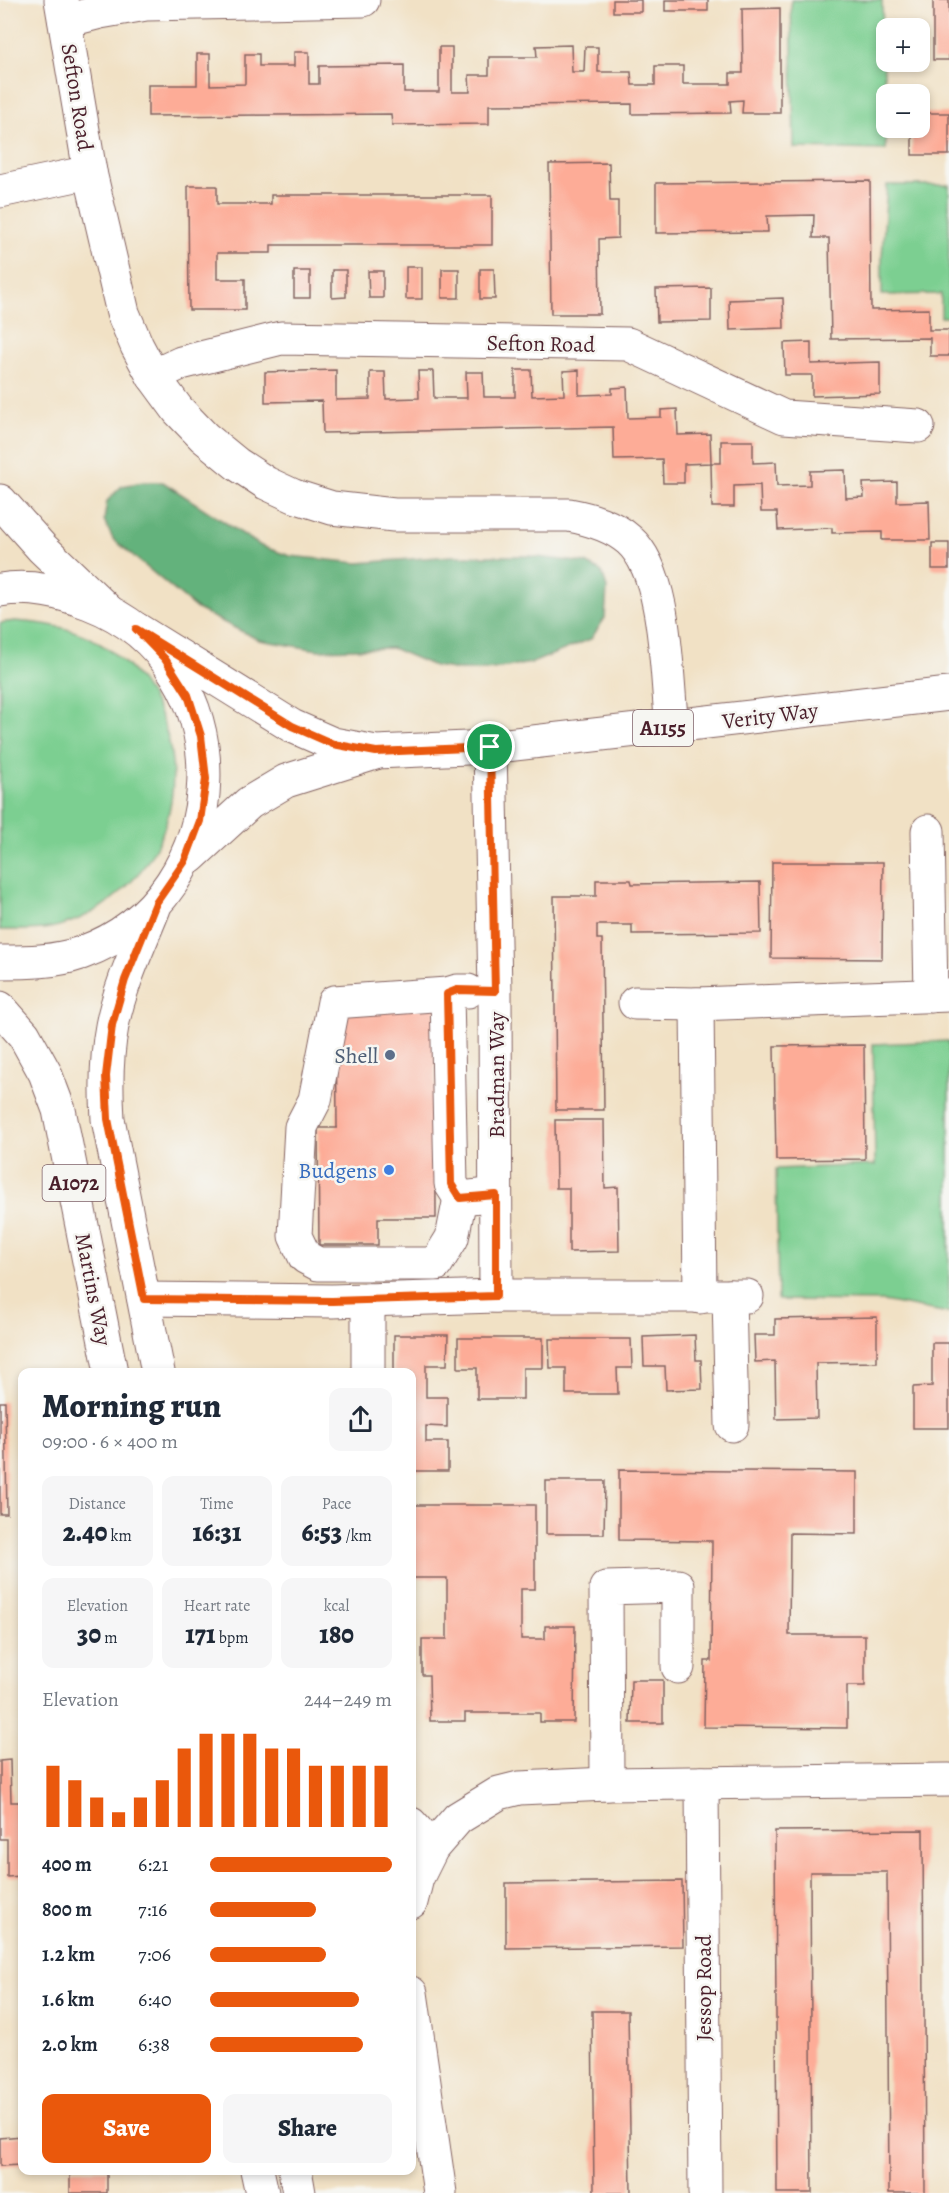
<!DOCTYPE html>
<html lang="en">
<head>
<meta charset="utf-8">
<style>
	body { margin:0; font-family:Alegreya,serif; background:#f6f6f7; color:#1f2937; height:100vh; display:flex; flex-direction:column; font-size:22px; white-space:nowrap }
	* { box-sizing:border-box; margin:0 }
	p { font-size:20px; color:#747a83 }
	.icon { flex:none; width:33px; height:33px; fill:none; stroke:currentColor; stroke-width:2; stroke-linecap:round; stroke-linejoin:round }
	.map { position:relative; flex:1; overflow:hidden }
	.panel { position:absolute; left:18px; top:1368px; width:398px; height:807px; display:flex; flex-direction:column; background:#fff; border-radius:12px; box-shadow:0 3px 9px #0003 }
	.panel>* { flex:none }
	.controls { position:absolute; left:876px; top:18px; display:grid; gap:12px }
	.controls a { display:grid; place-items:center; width:54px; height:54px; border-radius:12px; background:#fff; box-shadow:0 3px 9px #0003; font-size:30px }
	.pin { position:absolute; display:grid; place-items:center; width:51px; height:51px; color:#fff; margin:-26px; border:3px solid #fff; border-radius:50%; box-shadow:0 2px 6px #0007 }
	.round { display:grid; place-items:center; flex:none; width:63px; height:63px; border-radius:12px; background:#f6f6f7 }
	.summary { display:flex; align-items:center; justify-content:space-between; height:102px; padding:0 24px }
	h1 { font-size:33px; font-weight:800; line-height:45px }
	.figures { display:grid; grid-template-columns:repeat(3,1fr); gap:9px; height:102px; padding:6px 24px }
	.figures div { display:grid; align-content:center; border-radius:12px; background:#f6f6f7; text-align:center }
	.figures b { font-size:26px; font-weight:800 }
	.figures small { font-size:16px; font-weight:400 }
	.figures p { font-size:16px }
	.chart { height:168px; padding:12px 24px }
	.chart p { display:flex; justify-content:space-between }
	.chart svg { width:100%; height:108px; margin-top:6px; stroke:#ea580c; stroke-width:6 }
	.cta { display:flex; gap:12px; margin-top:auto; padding:12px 24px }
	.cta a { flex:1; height:69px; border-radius:12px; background:#ea580c; color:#fff; font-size:24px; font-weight:800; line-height:69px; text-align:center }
	.cta a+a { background:#f6f6f7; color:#1f2937 }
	ul { padding:0 24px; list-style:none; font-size:20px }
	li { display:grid; grid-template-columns:96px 72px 1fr; align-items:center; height:45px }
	li i { height:15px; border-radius:8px; background:#ea580c }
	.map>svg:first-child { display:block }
	.green { fill:#7bcf91; stroke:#62775e; stroke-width:1.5 }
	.forest { fill:#64b27b; stroke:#576853; stroke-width:1.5 }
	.building { fill:#fdac97 }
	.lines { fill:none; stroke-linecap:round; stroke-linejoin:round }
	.minor-casing { stroke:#846361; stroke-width:35 }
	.major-casing { stroke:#846361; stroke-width:35 }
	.minor { stroke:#fff; stroke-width:33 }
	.major { stroke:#fff; stroke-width:33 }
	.route-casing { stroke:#fff; stroke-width:12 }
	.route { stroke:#ea580c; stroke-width:8 }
	.service-dot { fill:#5c6f8a; stroke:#f6f6f2; stroke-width:2 }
	.shop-dot { fill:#3f7fe0; stroke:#f6f6f2; stroke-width:2 }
	.labels { text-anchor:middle; stroke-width:5; stroke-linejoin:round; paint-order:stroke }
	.shield { fill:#f6f6f2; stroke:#7e6067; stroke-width:1.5 }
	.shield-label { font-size:21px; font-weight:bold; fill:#4a1f2b }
	.street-label { font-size:22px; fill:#4a1f2b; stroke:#f6f6f2 }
	.service-label { font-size:22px; fill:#4e5e75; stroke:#f6f6f2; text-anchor:end }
	.shop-label { font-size:22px; fill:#366cbe; stroke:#f6f6f2; text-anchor:end }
</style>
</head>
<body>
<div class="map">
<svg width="949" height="2193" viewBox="0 0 949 2193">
	<rect width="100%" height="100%" fill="#f6f6f2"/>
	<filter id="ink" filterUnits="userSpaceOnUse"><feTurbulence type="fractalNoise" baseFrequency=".0167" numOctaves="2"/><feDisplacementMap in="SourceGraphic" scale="12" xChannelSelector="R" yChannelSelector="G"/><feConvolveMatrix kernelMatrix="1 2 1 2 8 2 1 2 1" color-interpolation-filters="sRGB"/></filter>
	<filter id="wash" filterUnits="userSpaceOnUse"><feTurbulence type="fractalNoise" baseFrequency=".008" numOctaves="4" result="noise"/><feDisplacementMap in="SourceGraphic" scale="24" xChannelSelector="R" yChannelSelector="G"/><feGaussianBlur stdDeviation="1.35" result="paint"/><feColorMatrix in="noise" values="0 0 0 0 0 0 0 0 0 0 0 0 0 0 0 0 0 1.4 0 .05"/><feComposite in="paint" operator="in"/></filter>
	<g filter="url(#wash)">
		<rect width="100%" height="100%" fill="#f1e1c5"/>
		<!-- green -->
		<g class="green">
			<polygon points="791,0 882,0 886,150 794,148"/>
			<polygon points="887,185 949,185 949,317 941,317 941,294 882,295 882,257"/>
			<path d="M15,621C41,623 66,626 90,638C181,686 202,812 128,885C107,906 80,922 50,928C33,931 17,930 0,930V623Z"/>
			<polygon points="949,1041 949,1313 883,1301 778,1300 776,1169 875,1165 873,1044"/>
		</g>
		<!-- forest -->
		<polygon class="forest" points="143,482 163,482 261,546 290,556 358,563 452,556 530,556 586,563 602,572 607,588 605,618 591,639 532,663 486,670 459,670 434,666 392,648 318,650 259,640 197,609 113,539 104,520 107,501 122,486"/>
		<g id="blocks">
			<!-- building -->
			<g class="building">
				<rect x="613" y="0" width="28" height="12"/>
				<rect x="665" y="0" width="43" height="11"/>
				<rect x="933" y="0" width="16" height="60"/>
				<polygon points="780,8 780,113 742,113 743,100 730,101 731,113 632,114 632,104 489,105 489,124 392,125 391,114 148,116 148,85 197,85 197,54 210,54 210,85 245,84 245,54 259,54 259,66 294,66 294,52 309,52 309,84 319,84 319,66 404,65 404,92 439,92 439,47 452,47 452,92 470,92 469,75 489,75 489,57 537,57 536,46 571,45 572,72 584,72 585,47 598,47 598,72 631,72 632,85 655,85 655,66 683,66 683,84 730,84 730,73 743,73 742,9"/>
				<polygon points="920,113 949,113 949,155 912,155 912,128 920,128"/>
				<polygon points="609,163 610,201 618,201 618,238 599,239 600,314 551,314 549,164"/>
				<polygon points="870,181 871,310 929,309 929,330 949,330 949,356 930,356 930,338 831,339 829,238 813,238 814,215 767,216 768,232 656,233 656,183"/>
				<polygon points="188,186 217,186 217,204 271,204 271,195 492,195 492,245 271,245 271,253 217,253 217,279 245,279 245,310 189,310"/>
				<rect x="406" y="267" width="16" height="32"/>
				<rect x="442" y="269" width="17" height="29"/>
				<polygon points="480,269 494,269 495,299 480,299"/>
				<polygon points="332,270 346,270 346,297 332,298"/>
				<rect x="294" y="271" width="16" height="27"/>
				<polygon points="368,271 383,271 383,298 369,298"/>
				<polygon points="711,288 711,321 657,322 656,289"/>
				<polygon points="783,298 784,328 730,330 729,300"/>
				<polygon points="811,342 811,364 880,362 880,394 812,396 812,375 785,375 784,343"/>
				<polygon points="336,370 336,400 370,399 370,372 385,372 386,399 419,398 418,371 433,371 434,398 467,398 466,372 483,372 484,397 515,397 515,370 531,370 532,396 564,395 563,371 579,370 579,395 612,394 612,388 627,387 628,418 661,417 661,410 677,409 678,435 710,434 711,463 684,464 684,483 663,483 662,459 614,460 613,427 323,433 322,401 265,402 265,372"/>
				<polygon points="721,441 753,441 753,463 776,462 777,486 810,485 810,471 845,470 846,498 864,497 863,483 897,482 897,502 929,501 930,540 882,540 882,532 832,533 832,528 778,530 777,512 761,512 760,485 734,486 734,507 712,507 711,463 721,463"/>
				<rect x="932" y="543" width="17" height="26"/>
				<polygon points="772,862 883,862 882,959 771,958"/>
				<polygon points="596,880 631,880 632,884 760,882 761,933 632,934 632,925 597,925 597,939 602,939 604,1110 556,1110 554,896 596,896"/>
				<polygon points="435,1002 436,1218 378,1218 378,1245 319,1245 318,1128 337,1128 336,1003"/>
				<polygon points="864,1045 865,1159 776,1160 774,1046"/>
				<polygon points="555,1120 604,1120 605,1188 618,1187 619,1251 569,1252 569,1188 556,1188"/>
				<polygon points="877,1317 877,1362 816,1363 817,1418 776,1419 775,1361 755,1362 754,1335 775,1335 775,1319"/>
				<polygon points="394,1335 448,1335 447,1365 426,1365 426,1397 447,1397 447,1427 426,1426 426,1442 448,1442 448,1471 411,1471 411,1372 394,1372"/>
				<polygon points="695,1335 696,1360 701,1360 702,1389 666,1390 665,1366 644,1366 643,1337"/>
				<polygon points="458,1338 543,1338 543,1368 523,1368 523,1399 477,1399 477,1368 458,1368"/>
				<polygon points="549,1339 631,1339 632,1368 617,1368 618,1394 566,1394 566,1368 550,1368"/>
				<polygon points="932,1343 949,1343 949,1428 913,1428 913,1387 932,1386"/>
				<polygon points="0,1402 5,1402 7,1514 0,1514"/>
				<polygon points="619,1470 857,1472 857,1534 790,1533 789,1635 865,1635 865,1686 847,1686 847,1728 704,1727 705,1661 711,1661 712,1541 619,1540"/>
				<polygon points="546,1481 605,1481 604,1534 546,1534"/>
				<polygon points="411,1505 535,1505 535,1589 521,1589 521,1639 545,1639 545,1626 575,1626 574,1722 540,1722 540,1713 465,1713 465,1721 430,1721 429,1675 422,1675 422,1639 447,1639 447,1578 411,1578"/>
				<polygon points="631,1680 663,1680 663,1723 630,1723"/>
				<polygon points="10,1760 11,1802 22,1802 22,1876 7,1877 7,1839 0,1839 0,1761"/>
				<polygon points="923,1830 925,2193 889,2193 887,1872 810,1872 812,2193 777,2193 775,1831"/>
				<polygon points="682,1881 683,1946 506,1948 506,1883"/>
				<polygon points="592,2011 628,2011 631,2193 594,2193"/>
				<polygon points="21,2136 22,2165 0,2166 0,2138"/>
				<rect x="70" y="2170" width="37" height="23"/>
			</g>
		</g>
	</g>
	<g filter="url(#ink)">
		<use href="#blocks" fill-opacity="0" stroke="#846361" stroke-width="1.5"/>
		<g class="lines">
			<defs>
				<g id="minor">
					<path d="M61,0L90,172L123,313L137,346L153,376L178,410L204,437L237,464L266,483L294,496L332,508L394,515H569C590,519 612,525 629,540C668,574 666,677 672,727"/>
					<polyline points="65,21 100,12 146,4 363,0"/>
					<polyline points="0,191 90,172"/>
					<polyline points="153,376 181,363 281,338 628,344 784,417 918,426"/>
					<polyline points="0,501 42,548 107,610"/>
					<polyline points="490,747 495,991 496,1296"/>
					<polyline points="928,831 931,996"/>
					<polyline points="468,991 457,991 447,994 451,1184 460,1198 480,1196"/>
					<polyline points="447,994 334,1002 315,1100 301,1127 295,1236 305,1257 318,1264 436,1264 452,1238 460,1198"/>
					<polyline points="635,1003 697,1004 949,995"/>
					<polyline points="697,1004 700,1297"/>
					<polyline points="729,1296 732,1425"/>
					<polyline points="144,1299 332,1301 496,1296 747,1296"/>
					<polyline points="368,1372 368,1300"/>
					<polyline points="702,1783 705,2193"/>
					<polyline points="607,1784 606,1588 678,1586 678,1667"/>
					<polyline points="411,1824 432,1848"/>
					<polyline points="411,1902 417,1878 432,1848 458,1818 499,1793 519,1788 607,1784 949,1780"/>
					<polyline points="411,1993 440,2193"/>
				</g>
				<g id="major">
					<path d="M0,590C31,585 60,592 89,603C247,664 240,896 81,953C55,962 27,962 0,962"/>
					<polyline points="136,629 292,726 333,744 376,752 490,747 949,694"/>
					<polyline points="190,857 249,803 286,781 375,753"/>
					<path d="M154,908C139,946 120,985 112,1026C106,1057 106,1087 108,1119L158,1372"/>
					<polyline points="0,1008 24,1035 45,1073 59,1110 111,1372"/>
					<polyline points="257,2170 262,2193"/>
					<polyline points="295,2170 299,2193"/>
				</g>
			</defs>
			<!-- minor casing -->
			<use href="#minor" class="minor-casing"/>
			<!-- major casing -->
			<use href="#major" class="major-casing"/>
			<!-- minor -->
			<use href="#minor" class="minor"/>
			<!-- major -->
			<use href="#major" class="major"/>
		</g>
	</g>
	<g class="lines" filter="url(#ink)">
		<defs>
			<polygon id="route" points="136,629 292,726 333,744 376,752 490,747 495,991 457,990 447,994 451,1184 460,1198 496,1195 496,1296 332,1301 144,1299 108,1119 106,1076 112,1025 125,980 156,903 185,861 200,821 206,779 201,736 188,695 165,659"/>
		</defs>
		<!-- route casing -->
		<use href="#route" class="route-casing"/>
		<!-- route -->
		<use href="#route" class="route"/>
	</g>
	<!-- markers -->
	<circle class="service-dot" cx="390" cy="1055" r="6"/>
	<circle class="shop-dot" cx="389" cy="1170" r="6"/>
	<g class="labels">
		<!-- shield labels -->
		<g class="shield">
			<rect x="633" y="710" width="60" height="36" rx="4.5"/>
			<rect x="42.5" y="1165" width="63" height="36" rx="4.5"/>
		</g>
		<g class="shield-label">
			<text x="663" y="735">A1155</text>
			<text x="74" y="1190">A1072</text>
		</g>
		<!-- street labels -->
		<g class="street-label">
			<text transform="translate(78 97) rotate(81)" y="8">Sefton Road</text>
			<text transform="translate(541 343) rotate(1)" y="8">Sefton Road</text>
			<text transform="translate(770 715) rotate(-7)" y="8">Verity Way</text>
			<text transform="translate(496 1075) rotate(-90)" y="8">Bradman Way</text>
			<text transform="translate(94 1289) rotate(79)" y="8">Martins Way</text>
			<text transform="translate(703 1988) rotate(-90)" y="8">Jessop Road</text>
		</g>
		<!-- service labels -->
		<g class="service-label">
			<text x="378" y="1063">Shell</text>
		</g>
		<!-- shop labels -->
		<g class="shop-label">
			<text x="377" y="1178">Budgens</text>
		</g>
	</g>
</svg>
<div class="controls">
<a>+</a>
<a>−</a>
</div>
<div class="pin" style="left:490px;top:747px;background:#1e9e55"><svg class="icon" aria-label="arrive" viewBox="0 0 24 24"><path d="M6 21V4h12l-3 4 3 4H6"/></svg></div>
<section class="panel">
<div class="summary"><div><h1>Morning run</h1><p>09:00 · 6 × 400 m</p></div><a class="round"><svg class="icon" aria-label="share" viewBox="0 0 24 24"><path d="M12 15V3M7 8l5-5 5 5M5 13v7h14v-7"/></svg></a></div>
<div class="figures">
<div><p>Distance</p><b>2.40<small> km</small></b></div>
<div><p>Time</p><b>16:31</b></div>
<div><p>Pace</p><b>6:53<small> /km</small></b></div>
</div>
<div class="figures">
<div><p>Elevation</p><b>30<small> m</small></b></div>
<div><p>Heart rate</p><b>171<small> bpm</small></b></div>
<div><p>kcal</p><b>180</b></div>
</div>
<div class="chart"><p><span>Elevation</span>244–249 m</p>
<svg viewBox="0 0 160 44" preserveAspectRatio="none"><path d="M5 44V19M15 44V25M25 44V32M35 44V38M45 44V32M55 44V25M65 44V12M75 44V6M85 44V6M95 44V6M105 44V12M115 44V12M125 44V19M135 44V19M145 44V19M155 44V19"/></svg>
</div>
<ul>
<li><b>400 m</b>6:21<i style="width:100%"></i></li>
<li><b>800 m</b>7:16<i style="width:58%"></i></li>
<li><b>1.2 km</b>7:06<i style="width:64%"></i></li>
<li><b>1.6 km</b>6:40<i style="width:82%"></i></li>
<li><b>2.0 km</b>6:38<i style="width:84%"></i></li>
</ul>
<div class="cta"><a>Save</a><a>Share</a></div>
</section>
</div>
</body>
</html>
